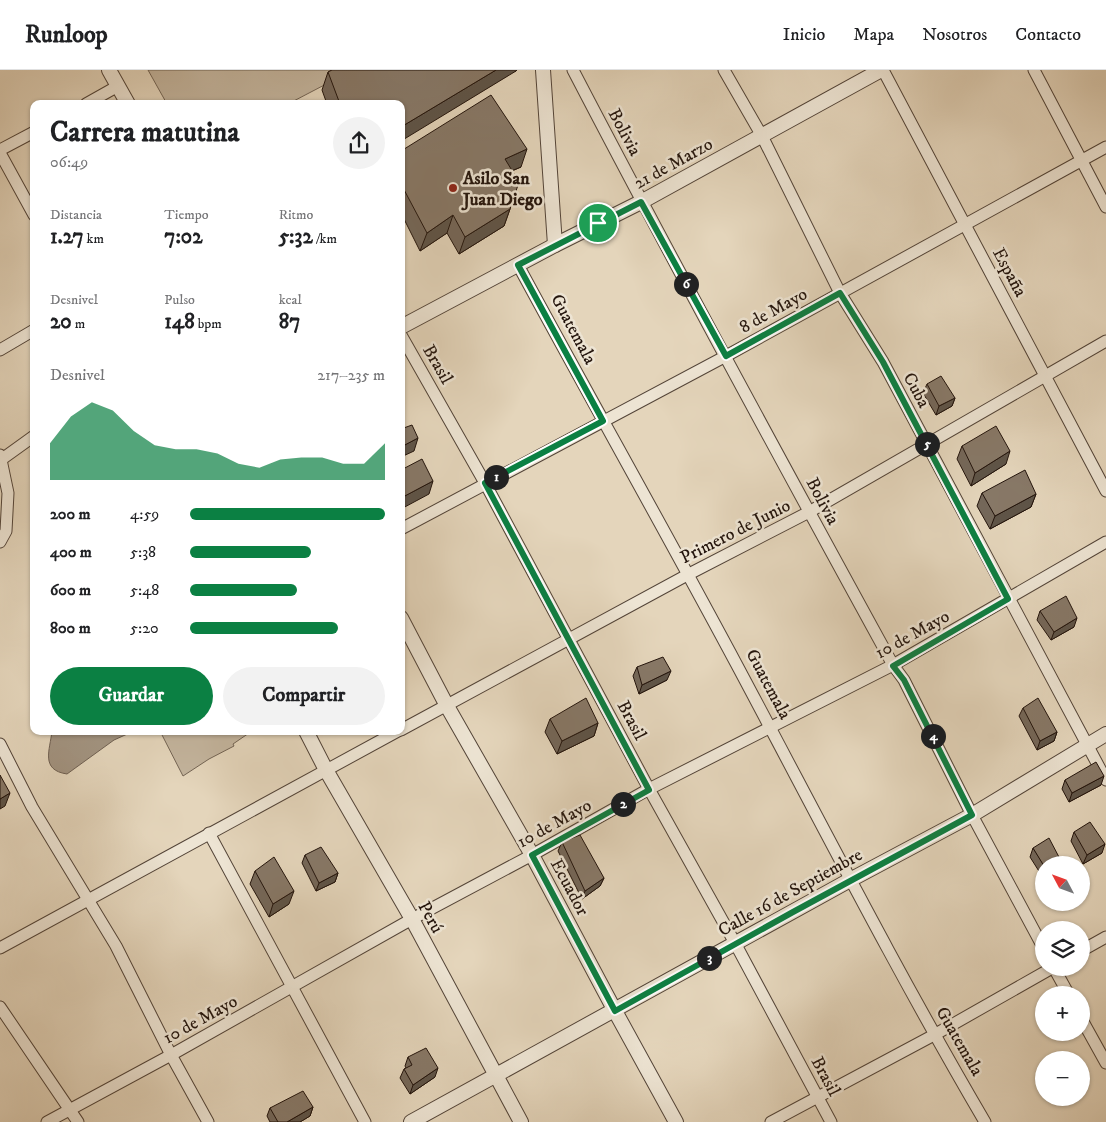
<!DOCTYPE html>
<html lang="es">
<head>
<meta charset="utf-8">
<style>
	body { margin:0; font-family:"IM FELL DW Pica",serif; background:#f2f2f2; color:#202124; height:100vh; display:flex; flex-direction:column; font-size:19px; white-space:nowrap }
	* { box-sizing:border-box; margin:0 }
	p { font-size:16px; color:#757577 }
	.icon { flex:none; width:28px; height:28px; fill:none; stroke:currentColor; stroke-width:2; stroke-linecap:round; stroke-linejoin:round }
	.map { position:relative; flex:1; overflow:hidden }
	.drawer { position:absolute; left:30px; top:30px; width:375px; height:635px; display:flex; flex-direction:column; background:#fff; border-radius:10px; box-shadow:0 1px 4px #0004 }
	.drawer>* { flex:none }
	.needle { width:32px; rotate:311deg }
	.controls { position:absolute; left:1035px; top:786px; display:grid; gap:10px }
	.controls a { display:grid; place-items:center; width:55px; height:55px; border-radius:50%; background:#fff; box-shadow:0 1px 4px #0004; font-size:25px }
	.pin { position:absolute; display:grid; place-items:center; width:42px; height:42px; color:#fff; margin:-21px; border:2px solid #fff; border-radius:50%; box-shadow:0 1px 5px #0007 }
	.km { position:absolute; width:25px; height:25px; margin:-12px; border-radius:50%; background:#222; color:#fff; font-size:14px; line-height:25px; text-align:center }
	.round { display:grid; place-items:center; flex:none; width:52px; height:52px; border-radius:26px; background:#f2f2f2 }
	.headline { display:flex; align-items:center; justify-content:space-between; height:85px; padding:0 20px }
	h1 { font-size:28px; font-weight:700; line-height:38px }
	.figures { display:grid; grid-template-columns:repeat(3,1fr); gap:8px; height:85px; padding:5px 20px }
	.figures div { display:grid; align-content:center }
	.figures b { font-size:21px; font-weight:700 }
	.figures small { font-size:14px; font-weight:400 }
	.figures p { font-size:14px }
	.chart { height:140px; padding:10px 20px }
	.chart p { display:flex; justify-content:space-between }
	.chart svg { width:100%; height:90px; margin-top:5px; fill:#0b8043; opacity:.7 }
	.cta { display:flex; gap:10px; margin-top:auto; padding:10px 20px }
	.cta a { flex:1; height:58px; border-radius:30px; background:#0b8043; color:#fff; font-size:20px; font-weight:700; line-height:58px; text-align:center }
	.cta a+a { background:#f2f2f2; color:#202124 }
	ul { padding:0 20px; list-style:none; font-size:16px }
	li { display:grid; grid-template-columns:80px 60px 1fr; align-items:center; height:38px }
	li i { height:12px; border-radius:6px; background:#0b8043 }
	header { display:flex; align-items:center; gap:30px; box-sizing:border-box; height:70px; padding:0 25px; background:#fff; border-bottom:1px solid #e0e0e0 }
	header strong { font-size:24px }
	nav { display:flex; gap:28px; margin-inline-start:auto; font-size:18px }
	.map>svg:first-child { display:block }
	.green { fill:#c3b49d; stroke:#736454 }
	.water { fill:#a29380; stroke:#6f6052 }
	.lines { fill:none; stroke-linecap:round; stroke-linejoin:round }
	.minor-casing { stroke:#534438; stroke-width:13 }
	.tertiary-casing { stroke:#534438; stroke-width:16 }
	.minor { stroke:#ede4d3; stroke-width:11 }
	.tertiary { stroke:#ede4d3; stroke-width:14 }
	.wall { fill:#746759; stroke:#23140c }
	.shaded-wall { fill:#5e5448; stroke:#23140c }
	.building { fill:#877867; stroke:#23140c }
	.route-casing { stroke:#fff; stroke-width:10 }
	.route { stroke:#0b8043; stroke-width:6 }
	.poi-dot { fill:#8f2418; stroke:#ede4d3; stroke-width:2 }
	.labels { text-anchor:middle; stroke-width:5; stroke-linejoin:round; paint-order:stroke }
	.street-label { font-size:18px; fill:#23140c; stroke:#ede4d3 }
	.poi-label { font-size:18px; font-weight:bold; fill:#23140c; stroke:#ede4d3; text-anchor:start }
</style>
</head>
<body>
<header>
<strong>Runloop</strong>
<nav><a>Inicio</a><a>Mapa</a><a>Nosotros</a><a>Contacto</a></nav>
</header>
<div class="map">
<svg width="1106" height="1052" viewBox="0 0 1106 1052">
	<rect width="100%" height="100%" fill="#e4d5bb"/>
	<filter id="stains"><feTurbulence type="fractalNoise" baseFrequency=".004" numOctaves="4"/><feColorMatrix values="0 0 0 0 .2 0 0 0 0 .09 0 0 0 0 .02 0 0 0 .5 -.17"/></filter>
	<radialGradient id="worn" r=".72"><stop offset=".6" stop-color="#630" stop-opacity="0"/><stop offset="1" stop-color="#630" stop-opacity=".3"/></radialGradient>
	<!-- green -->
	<g class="green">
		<polygon points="148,0 353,0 288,34 167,34"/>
		<polygon points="160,661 252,661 233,674 234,676 209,689 183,706"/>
	</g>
	<!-- water -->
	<path class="water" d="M52,661H134L114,670L67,704C40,700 50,680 52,661Z"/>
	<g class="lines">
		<defs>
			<g id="minor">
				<path d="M573,0C677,200 785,398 893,595L904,610L972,745L1044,879"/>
				<polyline points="724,0 762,66 840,223 883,292 1106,710"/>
				<polyline points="883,0 1106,421"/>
				<polyline points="1034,0 1106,137"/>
				<polyline points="86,34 118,16"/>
				<polyline points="0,80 34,62"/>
				<polyline points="0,83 34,145"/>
				<path d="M518,195C591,330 667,464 739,599C820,751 898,904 985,1052"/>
				<polyline points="401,265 485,413 649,719 735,873 831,1052"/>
				<polyline points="0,280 34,260"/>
				<polyline points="0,385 8,423 6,461 0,472"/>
				<polyline points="2,389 34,366"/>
				<polyline points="401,459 726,286 1106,77"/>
				<polyline points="401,660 689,504 809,442 1106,271"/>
				<polyline points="0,674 32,737 116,876 171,985 208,1052"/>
				<polyline points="209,763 365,1052"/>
				<polyline points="0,878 398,661"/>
				<polyline points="1081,881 1106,867"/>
				<polyline points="1054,898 1069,925"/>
				<polyline points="0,937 78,1052"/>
				<polyline points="1081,948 1106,993"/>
				<polyline points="47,1052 171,985 412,849 532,785 649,719 893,595 1106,472"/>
				<polyline points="771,1052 934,965 1052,898"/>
			</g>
			<g id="tertiary">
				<polyline points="109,0 128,34"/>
				<polyline points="543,0 555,175"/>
				<polyline points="401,257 555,175 641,132 881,0"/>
				<polyline points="401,548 447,636 532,785 615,941 676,1052"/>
				<polyline points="306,661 326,700 412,849 521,1052"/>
				<polyline points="411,1052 850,810 972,745 1106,664"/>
			</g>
		</defs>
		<!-- minor casing -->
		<use href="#minor" class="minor-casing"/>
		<!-- tertiary casing -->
		<use href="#tertiary" class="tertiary-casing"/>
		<!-- minor -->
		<use href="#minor" class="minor"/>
		<!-- tertiary -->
		<use href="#tertiary" class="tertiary"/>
	</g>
	<!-- wall -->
	<g class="wall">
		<polygon points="332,0 517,0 516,1 401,34 327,34 322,20 328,2"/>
		<polygon points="401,81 521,97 512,101 510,139 504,156 459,184 447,163 420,181 401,143"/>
		<polygon points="927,314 955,328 952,336 936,345 923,323"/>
		<polygon points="962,376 1006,394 971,416 957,389"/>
		<polygon points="982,423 1036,424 1031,437 990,459 977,436"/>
		<polygon points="1040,541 1074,557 1051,570 1037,550"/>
		<polygon points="637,597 667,610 639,624 633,606"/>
		<polygon points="1023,638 1057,662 1054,671 1037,680 1019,646"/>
		<polygon points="550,649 598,653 594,666 557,684 545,662"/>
		<polygon points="1065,710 1101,715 1069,732 1062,719"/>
		<polygon points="1074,762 1102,783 1083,794 1071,771"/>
		<polygon points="562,772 604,808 600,816 582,829 558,781"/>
		<polygon points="1033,778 1044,795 1044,805 1042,806 1030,787"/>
		<polygon points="305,785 338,803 335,812 316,821 302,793"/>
		<polygon points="255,801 289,834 269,847 250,814"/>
		<polygon points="408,987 435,1007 410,1024 400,1008 404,999 406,998 405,996"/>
		<polygon points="313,1037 310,1046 300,1052 270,1052 267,1046 270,1038"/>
	</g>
	<!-- shaded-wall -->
	<g class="shaded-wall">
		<polygon points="496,0 517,0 516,1 401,71 401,57"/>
		<polygon points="527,79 521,97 499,106 505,89"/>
		<polygon points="510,139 504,156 459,184 465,167"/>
		<polygon points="453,145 447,163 420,181 427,163"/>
		<polygon points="955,328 952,336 936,345 939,336"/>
		<polygon points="418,368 414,381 401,387 401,377"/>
		<polygon points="1010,381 1006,394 971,416 975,403"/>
		<polygon points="433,411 429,424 401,439 401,428"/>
		<polygon points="1036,424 1031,437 990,459 995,446"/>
		<polygon points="1077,548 1074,557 1051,570 1054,562"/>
		<polygon points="671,601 667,610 639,624 642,615"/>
		<polygon points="598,653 594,666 557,684 562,671"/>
		<polygon points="1057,662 1054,671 1037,680 1040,671"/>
		<polygon points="1104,706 1101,715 1069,732 1072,723"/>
		<polygon points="10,723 5,736 0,739 0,729"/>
		<polygon points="1105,774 1102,783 1083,794 1087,785"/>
		<polygon points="1060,789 1058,795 1050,795"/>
		<polygon points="338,803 335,812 316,821 319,813"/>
		<polygon points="604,808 600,816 582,829 585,821"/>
		<polygon points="294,821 289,834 269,847 273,834"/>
		<polygon points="438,998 435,1007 410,1024 413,1015"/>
		<polygon points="313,1037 310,1046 300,1052 287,1052"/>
	</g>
	<!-- building -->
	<g class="building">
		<polygon points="332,0 496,0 401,57 401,34 340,34 328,2"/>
		<polygon points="491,25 527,79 505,89 519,112 510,139 465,167 453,145 427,163 401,114 401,81"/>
		<polygon points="941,306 955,328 939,336 927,314"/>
		<polygon points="412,355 418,368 401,377 401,359"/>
		<polygon points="996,356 1010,381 975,403 962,376"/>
		<polygon points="422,389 433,411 401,428 401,400"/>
		<polygon points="1025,400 1036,424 995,446 982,423"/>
		<polygon points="1066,526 1077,548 1054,562 1040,541"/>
		<polygon points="663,587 671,601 642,615 637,597"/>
		<polygon points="586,628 598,653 562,671 550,649"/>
		<polygon points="1038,628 1057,662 1040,671 1023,638"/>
		<polygon points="1096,692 1104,706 1072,723 1065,710"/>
		<polygon points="0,705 10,723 0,729"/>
		<polygon points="1090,752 1105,774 1087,785 1074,762"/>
		<polygon points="580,765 604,808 585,821 562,772"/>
		<polygon points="1049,768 1060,789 1050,795 1044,795 1044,796 1033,778"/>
		<polygon points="321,777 338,803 319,813 305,785"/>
		<polygon points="274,787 294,821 273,834 255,801"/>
		<polygon points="426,978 438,998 413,1015 404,999 412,995 408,987"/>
		<polygon points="303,1021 313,1037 287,1052 278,1052 270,1038"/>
	</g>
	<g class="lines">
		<defs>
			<polygon id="route" points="641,132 726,286 840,223 883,292 1008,529 893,596 904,610 972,745 793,842 615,941 532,785 649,720 485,413 603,351 518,195"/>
		</defs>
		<!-- route casing -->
		<use href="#route" class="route-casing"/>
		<!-- route -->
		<use href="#route" class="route"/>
	</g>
	<!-- markers -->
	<circle class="poi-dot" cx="453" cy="118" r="5"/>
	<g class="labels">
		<!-- street labels -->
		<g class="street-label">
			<text transform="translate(625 62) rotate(62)" y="6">Bolivia</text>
			<text transform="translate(673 93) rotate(-29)" y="6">21 de Marzo</text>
			<text transform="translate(1010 202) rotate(62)" y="6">España</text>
			<text transform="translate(773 240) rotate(-29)" y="6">8 de Mayo</text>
			<text transform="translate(574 259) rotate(62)" y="6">Guatemala</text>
			<text transform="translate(438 294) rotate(60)" y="6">Brasil</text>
			<text transform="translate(917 320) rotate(62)" y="6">Cuba</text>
			<text transform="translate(823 431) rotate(62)" y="6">Bolivia</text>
			<text transform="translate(735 461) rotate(-27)" y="6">Primero de Junio</text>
			<text transform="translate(912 564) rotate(-29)" y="6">10 de Mayo</text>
			<text transform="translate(769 614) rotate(62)" y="6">Guatemala</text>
			<text transform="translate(632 650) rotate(62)" y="6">Brasil</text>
			<text transform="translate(554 753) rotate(-29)" y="6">10 de Mayo</text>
			<text transform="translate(570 817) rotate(62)" y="6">Ecuador</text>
			<text transform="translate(790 822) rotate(-29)" y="6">Calle 16 de Septiembre</text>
			<text transform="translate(431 847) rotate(61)" y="6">Perú</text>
			<text transform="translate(200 949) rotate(-29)" y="6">10 de Mayo</text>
			<text transform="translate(960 971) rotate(60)" y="6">Guatemala</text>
			<text transform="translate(826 1006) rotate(62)" y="6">Brasil</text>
		</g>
		<!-- poi labels -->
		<g class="poi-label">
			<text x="463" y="114">Asilo San<tspan x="463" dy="21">Juan Diego</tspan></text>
		</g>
	</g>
	<rect width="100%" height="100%" filter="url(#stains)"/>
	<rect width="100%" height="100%" fill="url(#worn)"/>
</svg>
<div class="controls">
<a><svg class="needle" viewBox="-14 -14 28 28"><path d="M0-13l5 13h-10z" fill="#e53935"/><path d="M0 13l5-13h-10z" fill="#757577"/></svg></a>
<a><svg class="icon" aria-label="layers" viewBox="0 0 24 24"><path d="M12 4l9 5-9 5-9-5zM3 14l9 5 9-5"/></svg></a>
<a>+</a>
<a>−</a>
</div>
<div class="pin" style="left:598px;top:153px;background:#1e9e55"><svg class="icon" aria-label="arrive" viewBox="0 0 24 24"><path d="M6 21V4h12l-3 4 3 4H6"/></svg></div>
<b class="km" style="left:496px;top:407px">1</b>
<b class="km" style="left:623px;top:734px">2</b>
<b class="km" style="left:709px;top:888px">3</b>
<b class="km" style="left:933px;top:666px">4</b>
<b class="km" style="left:927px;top:374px">5</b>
<b class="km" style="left:686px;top:214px">6</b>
<section class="drawer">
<div class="headline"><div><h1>Carrera matutina</h1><p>06:49</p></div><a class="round"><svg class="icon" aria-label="share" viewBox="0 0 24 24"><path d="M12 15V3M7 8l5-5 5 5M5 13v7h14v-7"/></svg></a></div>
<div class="figures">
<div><p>Distancia</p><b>1.27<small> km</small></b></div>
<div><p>Tiempo</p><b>7:02</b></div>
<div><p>Ritmo</p><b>5:32<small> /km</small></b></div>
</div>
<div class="figures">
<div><p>Desnivel</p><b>20<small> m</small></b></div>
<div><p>Pulso</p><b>148<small> bpm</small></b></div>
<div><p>kcal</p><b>87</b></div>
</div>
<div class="chart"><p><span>Desnivel</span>217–235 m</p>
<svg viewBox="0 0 160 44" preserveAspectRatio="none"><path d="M0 44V26L10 13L20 6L30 10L40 20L50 27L60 29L70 29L80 31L90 36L100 38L110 34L120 33L130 33L140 36L150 36L160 26V44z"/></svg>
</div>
<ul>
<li><b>200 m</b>4:59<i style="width:100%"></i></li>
<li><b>400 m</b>5:38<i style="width:62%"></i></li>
<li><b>600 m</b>5:48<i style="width:55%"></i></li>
<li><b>800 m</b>5:20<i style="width:76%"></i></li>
</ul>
<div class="cta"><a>Guardar</a><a>Compartir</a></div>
</section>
</div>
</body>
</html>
